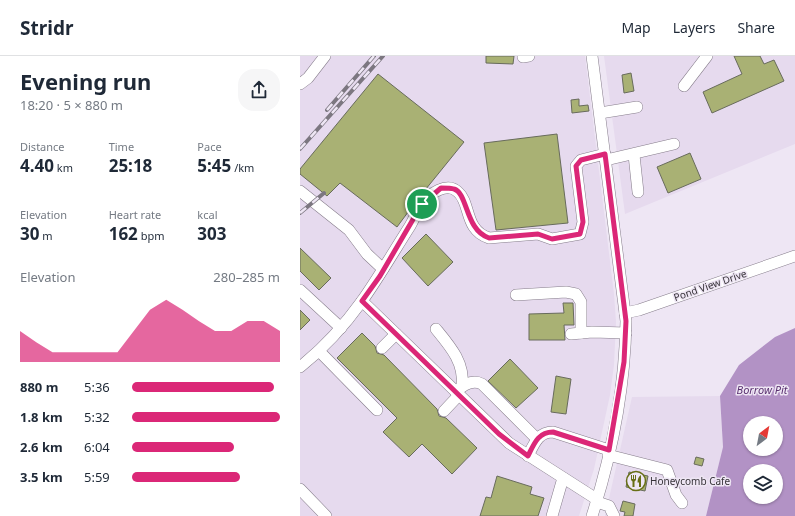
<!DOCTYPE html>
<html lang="en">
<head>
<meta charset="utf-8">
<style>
	body { margin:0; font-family:"Noto Sans",sans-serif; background:#f6f6f7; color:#1f2937; height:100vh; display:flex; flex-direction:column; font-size:15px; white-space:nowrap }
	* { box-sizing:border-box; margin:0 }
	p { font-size:13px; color:#747a83 }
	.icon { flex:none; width:22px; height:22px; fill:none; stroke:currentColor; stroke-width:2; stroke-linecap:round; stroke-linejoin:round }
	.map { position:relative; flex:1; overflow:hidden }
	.panel { display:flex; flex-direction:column; background:#fff; width:300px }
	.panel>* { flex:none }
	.needle { width:26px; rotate:32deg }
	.tools { position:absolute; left:443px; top:360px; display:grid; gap:8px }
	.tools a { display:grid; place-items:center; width:40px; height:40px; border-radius:50%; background:#fff; box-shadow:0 1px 3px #0004; font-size:20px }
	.pin { position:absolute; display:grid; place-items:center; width:34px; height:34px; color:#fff; margin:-17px; border:2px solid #fff; border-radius:50%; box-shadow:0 1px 4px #0007 }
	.round { display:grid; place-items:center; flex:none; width:42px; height:42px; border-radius:16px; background:#f6f6f7 }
	.overview { display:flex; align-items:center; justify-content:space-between; height:68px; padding:0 20px }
	h1 { font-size:22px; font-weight:700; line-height:30px }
	.figures { display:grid; grid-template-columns:repeat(3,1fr); gap:6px; height:68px; padding:4px 20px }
	.figures div { display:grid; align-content:center }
	.figures b { font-size:17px; font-weight:700 }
	.figures small { font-size:11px; font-weight:400 }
	.figures p { font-size:11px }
	.chart { height:112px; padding:8px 20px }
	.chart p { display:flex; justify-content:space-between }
	.chart svg { width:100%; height:72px; margin-top:4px; fill:#db2777; opacity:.7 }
	ul { padding:0 20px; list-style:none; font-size:13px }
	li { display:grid; grid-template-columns:64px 48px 1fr; align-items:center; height:30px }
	li i { height:10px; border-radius:5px; background:#db2777 }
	header { display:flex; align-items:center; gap:24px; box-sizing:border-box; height:56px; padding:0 20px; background:#fff; border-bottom:1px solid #e0e1e3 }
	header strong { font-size:19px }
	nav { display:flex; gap:22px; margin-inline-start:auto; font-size:14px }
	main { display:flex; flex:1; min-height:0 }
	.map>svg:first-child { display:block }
	.built { fill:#e6daee }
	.water { fill:#b292c5; fill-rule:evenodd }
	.building { fill:#a9b174; stroke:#686b5c }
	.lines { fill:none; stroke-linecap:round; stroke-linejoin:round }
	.minor-casing { stroke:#867d8b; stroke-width:12 }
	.minor { stroke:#fff; stroke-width:11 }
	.rail-casing { stroke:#7c7780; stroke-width:4 }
	.rail { stroke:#eee6f4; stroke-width:2.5; stroke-dasharray:8; stroke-linecap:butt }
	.route-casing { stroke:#fff; stroke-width:8 }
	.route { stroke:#db2777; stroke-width:5 }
	.labels { text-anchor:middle; stroke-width:3; stroke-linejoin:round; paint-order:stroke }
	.street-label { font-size:10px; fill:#373339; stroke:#eee6f4 }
	.poi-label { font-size:10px; fill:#373339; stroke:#eee6f4; text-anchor:start }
	.water-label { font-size:11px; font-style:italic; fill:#59306f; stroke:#eee6f4 }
</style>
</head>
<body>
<header>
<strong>Stridr</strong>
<nav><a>Map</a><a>Layers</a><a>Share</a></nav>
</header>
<main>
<section class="panel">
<div class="overview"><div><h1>Evening run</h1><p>18:20 · 5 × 880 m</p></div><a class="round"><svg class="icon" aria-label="share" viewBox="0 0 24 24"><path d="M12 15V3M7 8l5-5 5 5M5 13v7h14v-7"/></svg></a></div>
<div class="figures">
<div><p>Distance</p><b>4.40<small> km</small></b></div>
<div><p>Time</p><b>25:18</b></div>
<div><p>Pace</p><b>5:45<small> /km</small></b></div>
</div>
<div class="figures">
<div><p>Elevation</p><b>30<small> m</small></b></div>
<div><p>Heart rate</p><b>162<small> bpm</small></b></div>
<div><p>kcal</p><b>303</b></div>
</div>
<div class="chart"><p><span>Elevation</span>280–285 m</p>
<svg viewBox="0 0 160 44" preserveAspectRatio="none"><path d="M0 44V25L10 32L20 38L30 38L40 38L50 38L60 38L70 25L80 12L90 6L100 12L110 19L120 25L130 25L140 19L150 19L160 25V44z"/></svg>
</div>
<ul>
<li><b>880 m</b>5:36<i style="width:96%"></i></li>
<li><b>1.8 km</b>5:32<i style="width:100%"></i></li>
<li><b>2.6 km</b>6:04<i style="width:69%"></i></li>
<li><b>3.5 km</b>5:59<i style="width:73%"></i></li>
</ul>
</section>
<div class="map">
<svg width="495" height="460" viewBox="0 0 495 460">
	<rect width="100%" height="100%" fill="#eee6f4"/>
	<!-- built -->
	<g class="built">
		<polygon points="0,0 285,0 314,238 316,266 314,309 310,339 294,413 279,460 0,460"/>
		<polygon points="304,0 495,0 495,88 325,158"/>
		<polygon points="420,340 423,391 406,460 305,460 332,341"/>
	</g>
	<!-- water -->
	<path class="water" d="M495,272V460H406L423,391L420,340L439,309L475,281ZM450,367H476V393H450ZM450,415H476V441H450Z"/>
	<!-- building -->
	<g class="building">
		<polygon points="186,0 214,0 213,8 186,7"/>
		<polygon points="434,0 460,0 464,8 474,4 484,25 412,57 403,36 442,18"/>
		<polygon points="331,17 334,35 324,37 322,19"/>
		<polygon points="78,18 164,86 117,144 97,171 40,127 27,140 0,118 0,113"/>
		<polygon points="279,43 279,50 288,49 289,55 272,57 271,44"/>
		<polygon points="257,78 268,167 196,174 184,87"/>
		<polygon points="390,97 401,123 368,137 357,111"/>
		<polygon points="126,178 153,206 128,230 102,202"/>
		<polygon points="0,192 31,222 19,234 0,215"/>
		<polygon points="263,247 273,247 274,269 264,269 265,284 229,284 229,258 264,257"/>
		<polygon points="0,254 10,264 0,274"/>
		<polygon points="62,277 75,290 77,297 84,299 137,353 139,360 146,362 177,392 152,418 122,388 109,401 83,376 97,362 37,302"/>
		<polygon points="210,303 238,332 216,352 188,325"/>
		<polygon points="256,320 271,323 266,358 251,356"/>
		<polygon points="396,401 404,403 402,410 394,408"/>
		<polygon points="329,416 348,420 345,435 326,431"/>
		<polygon points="197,420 232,431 230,438 244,442 238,460 180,460 186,441 191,442"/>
		<polygon points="323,445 335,448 333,460 324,460 325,456 320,455"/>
	</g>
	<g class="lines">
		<defs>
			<g id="minor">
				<path d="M292,0L326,265C325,330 312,398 292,460"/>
				<polyline points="223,1 229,0"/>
				<polyline points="0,28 8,22 25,0"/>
				<polyline points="384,30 407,0"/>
				<polyline points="300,57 337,51"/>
				<polyline points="334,99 338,136"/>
				<polyline points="306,104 374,88"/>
				<polyline points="0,135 49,174 67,198 83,213"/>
				<polyline points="0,234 41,272"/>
				<polyline points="216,239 266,236 276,238 281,246 281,277"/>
				<path d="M62,245C79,221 94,195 110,170C114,163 117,155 122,148C129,138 147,125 158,136C171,147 164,174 189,182L238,178L252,183L280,178L283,166L276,110L281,104L305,98"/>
				<polyline points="325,257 339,254 495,200"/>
				<path d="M136,273C150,290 165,307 162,330"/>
				<polyline points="271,278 292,276 326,277"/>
				<polyline points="82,292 96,278"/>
				<polyline points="19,295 77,354"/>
				<path d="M0,311C24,292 44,270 62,245L209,387L298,444"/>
				<path d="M156,336C163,329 172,323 182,328L237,383"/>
				<polyline points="144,355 159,339"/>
				<polyline points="308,399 367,414 376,439 382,447"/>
				<path d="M228,400C234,388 238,376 253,376L309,394"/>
				<polyline points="0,433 26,460"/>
				<polyline points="297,446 309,450 314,460"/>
				<polyline points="252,460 263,422"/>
			</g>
		</defs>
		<!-- minor casing -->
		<use href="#minor" class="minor-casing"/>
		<!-- minor -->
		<use href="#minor" class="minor"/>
		<defs>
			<g id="rail">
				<polyline points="27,54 74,0"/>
				<polyline points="0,93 83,0"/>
				<polyline points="0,157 24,137"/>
			</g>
		</defs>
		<!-- rail casing -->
		<use href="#rail" class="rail-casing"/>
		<!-- rail -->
		<use href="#rail" class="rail"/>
	</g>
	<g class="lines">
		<defs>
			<path id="route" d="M305,98L326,265L324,306L309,394L253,376C238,376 234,388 228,400L199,378L62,245L80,220L122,148L141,132C145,132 151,132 154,133C168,137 165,174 189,182L238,178L252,183L280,178L283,166L276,110L281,104Z"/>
		</defs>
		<!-- route casing -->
		<use href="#route" class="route-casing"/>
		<!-- route -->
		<use href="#route" class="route"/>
	</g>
	<!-- icons -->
	<defs>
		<symbol id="restaurant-ring" viewBox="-11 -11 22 22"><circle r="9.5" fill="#eee6f4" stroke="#686f16" stroke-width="1.5"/><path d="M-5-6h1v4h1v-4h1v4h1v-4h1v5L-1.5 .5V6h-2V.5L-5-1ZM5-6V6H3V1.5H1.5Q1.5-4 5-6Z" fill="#686f16"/></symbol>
	</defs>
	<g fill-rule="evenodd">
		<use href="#restaurant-ring" x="325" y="414" width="22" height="22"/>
	</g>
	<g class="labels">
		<!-- street labels -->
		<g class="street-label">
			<text transform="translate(410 229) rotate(-19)" y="4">Pond View Drive</text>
		</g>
		<!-- poi labels -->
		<g class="poi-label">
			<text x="350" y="429">Honeycomb Cafe</text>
		</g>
		<!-- water labels -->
		<g class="water-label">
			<text x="462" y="338">Borrow Pit</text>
		</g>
	</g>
</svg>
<div class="tools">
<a><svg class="needle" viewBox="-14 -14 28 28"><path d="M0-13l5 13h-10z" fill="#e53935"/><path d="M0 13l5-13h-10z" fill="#747a83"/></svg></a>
<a><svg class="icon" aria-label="layers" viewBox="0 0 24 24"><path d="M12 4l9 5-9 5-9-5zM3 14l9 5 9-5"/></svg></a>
</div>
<div class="pin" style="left:122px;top:148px;background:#1e9e55"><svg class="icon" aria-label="arrive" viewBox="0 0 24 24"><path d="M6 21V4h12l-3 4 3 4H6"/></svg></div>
</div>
</main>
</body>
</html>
